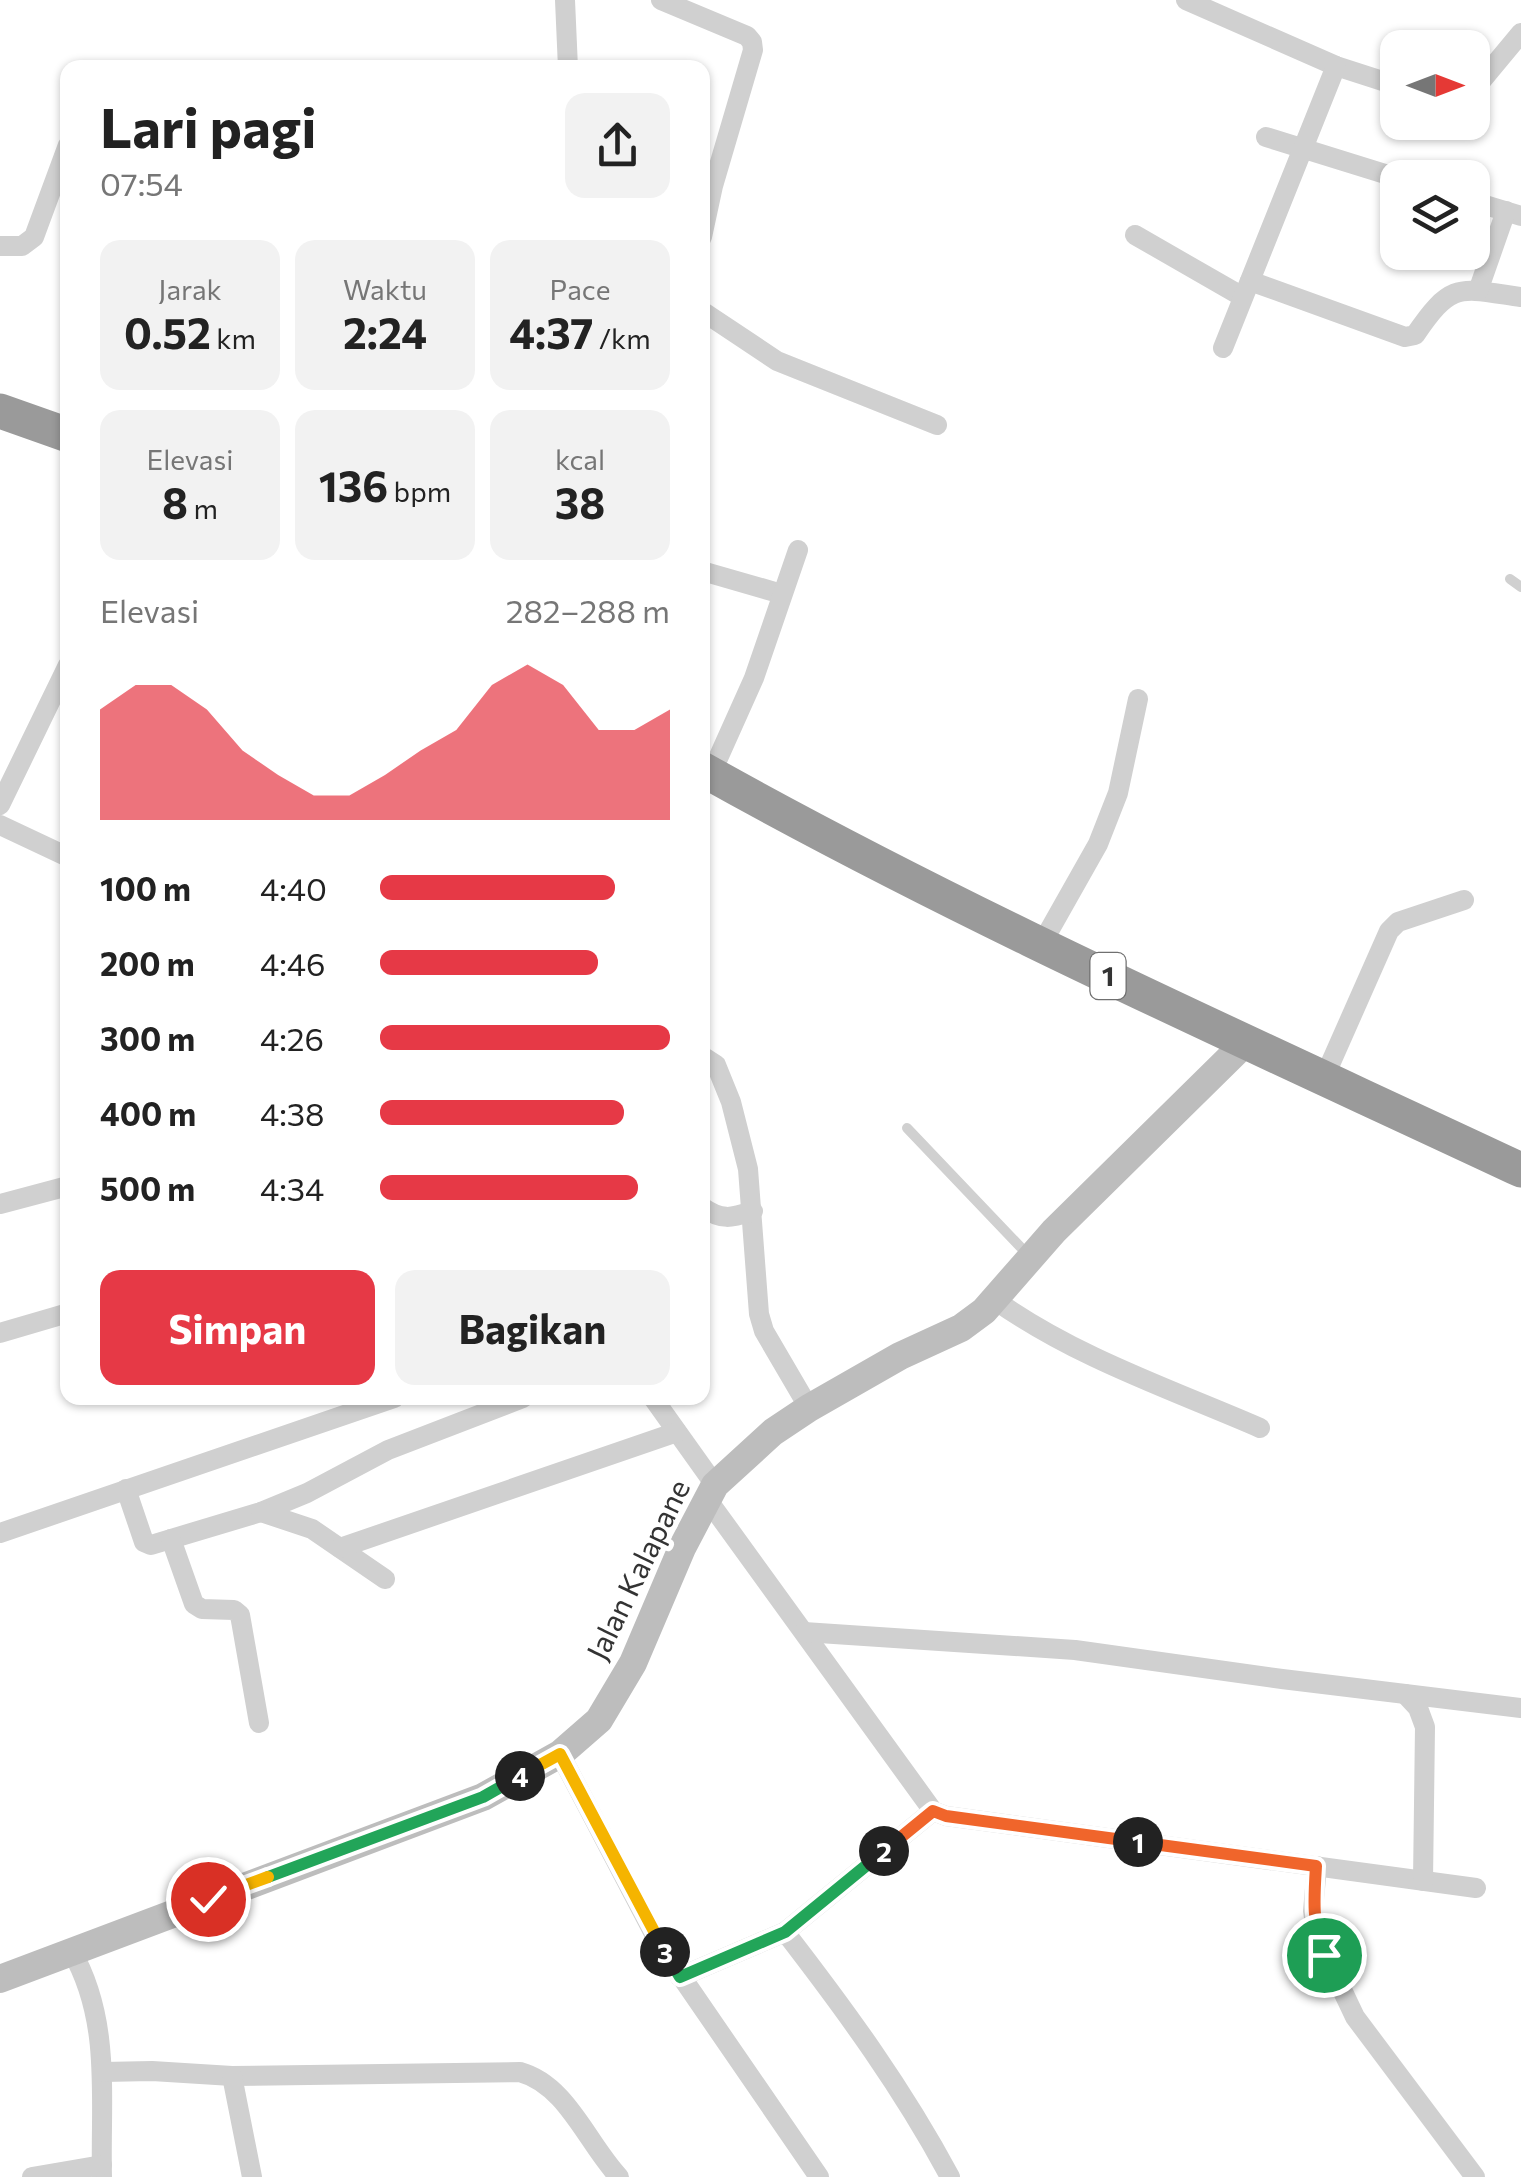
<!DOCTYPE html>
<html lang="id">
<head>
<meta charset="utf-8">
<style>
	body { margin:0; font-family:Commissioner,sans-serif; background:#f2f2f2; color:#222; height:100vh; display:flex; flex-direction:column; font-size:38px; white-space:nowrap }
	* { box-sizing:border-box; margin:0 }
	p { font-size:32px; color:#767676 }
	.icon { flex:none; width:55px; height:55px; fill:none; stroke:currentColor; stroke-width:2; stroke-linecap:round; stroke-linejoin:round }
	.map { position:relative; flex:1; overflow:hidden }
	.panel { position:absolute; left:60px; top:60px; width:650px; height:1345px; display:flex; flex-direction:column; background:#fff; border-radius:20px; box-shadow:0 2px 8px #0004 }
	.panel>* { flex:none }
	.needle { width:65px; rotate:90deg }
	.controls { position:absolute; left:1380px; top:30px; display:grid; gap:20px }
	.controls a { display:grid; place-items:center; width:110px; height:110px; border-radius:20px; background:#fff; box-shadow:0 2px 8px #0004; font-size:50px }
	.pin { position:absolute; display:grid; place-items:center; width:85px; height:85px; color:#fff; margin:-42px; border:5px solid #fff; border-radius:50%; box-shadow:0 2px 10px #0007 }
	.km { position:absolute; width:50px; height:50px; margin:-25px; border-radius:50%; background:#222; color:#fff; font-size:28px; line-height:50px; text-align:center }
	.round { display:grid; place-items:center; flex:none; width:105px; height:105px; border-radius:20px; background:#f2f2f2 }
	.headline { display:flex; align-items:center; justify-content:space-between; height:170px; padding:0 40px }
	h1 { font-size:55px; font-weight:700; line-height:75px }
	.figures { display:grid; grid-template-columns:repeat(3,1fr); gap:15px; height:170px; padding:10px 40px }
	.figures div { display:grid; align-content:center; border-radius:20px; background:#f2f2f2; text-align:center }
	.figures b { font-size:42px; font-weight:700 }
	.figures small { font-size:28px; font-weight:400 }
	.figures p { font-size:28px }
	.chart { height:280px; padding:20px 40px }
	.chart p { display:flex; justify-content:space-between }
	.chart svg { width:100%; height:180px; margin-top:10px; fill:#e63946; opacity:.7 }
	.cta { display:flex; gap:20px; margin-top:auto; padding:20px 40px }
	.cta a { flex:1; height:115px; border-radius:20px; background:#e63946; color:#fff; font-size:40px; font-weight:700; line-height:115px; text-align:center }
	.cta a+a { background:#f2f2f2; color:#222 }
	ul { padding:0 40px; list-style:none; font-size:32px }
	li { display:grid; grid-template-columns:160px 120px 1fr; align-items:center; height:75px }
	li i { height:25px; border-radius:12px; background:#e63946 }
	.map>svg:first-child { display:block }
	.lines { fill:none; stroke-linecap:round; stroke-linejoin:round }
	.lane { stroke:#d0d0d0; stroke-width:10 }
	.street { stroke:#d0d0d0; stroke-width:20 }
	.secondary { stroke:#bdbdbd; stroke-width:28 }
	.highway { stroke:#9a9a9a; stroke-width:35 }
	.split-1-casing { stroke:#fff; stroke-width:20 }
	.split-2-casing { stroke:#fff; stroke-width:20 }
	.split-3-casing { stroke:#fff; stroke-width:20 }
	.split-4-casing { stroke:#fff; stroke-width:20 }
	.split-5-casing { stroke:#fff; stroke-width:20 }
	.split-6-casing { stroke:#fff; stroke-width:20 }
	.split-1 { stroke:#f0652b; stroke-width:12 }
	.split-2 { stroke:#f0652b; stroke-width:12 }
	.split-3 { stroke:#22a559; stroke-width:12 }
	.split-4 { stroke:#f5b400; stroke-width:12 }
	.split-5 { stroke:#22a559; stroke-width:12 }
	.split-6 { stroke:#f5b400; stroke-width:12 }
	.labels { text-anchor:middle; stroke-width:10; stroke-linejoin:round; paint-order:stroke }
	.shield { fill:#fff; stroke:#707070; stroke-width:2.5 }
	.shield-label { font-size:28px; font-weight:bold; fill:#333 }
	.street-label { font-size:30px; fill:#333; stroke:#fff }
</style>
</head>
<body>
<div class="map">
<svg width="1521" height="2177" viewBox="0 0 1521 2177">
	<rect width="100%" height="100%" fill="#fff"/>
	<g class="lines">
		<!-- lane -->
		<g class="lane">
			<polyline points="1510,579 1521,587"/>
			<polyline points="907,1128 1030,1257"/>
		</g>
		<!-- street -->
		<g class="street">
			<polyline points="565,0 568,68"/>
			<polyline points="661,0 747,36 752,42 753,50 713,186 702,237"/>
			<polyline points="1186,0 1336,66 1398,86"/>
			<polyline points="1472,92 1521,33"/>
			<polyline points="1266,137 1398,178"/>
			<polyline points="1472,201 1521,216"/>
			<polyline points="1135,235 1243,297"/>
			<polyline points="0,246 22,246 34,237 68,145"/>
			<path d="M1250,281L1405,337L1415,335C1452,281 1458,288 1521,297"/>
			<polyline points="1478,291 1506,211"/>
			<polyline points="702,311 777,361 937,425"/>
			<polyline points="1223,348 1336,66"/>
			<polyline points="702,571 782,594"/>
			<polyline points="711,774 754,678 798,550"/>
			<polyline points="0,805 68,665"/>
			<polyline points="0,825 68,857"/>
			<polyline points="1041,945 1098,844 1118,793 1138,699"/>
			<polyline points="702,1056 716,1065 731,1102 748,1169 759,1314 764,1331 809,1408"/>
			<polyline points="1324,1078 1389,931 1398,922 1464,900"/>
			<polyline points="0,1204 68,1186"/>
			<path d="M702,1207C722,1221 731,1218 753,1211"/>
			<path d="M995,1300C1075,1357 1170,1389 1260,1428"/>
			<polyline points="0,1333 68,1313"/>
			<polyline points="653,1398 715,1485"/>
			<polyline points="126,1489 144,1542 151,1545 261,1512 307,1493 388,1450 523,1398"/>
			<polyline points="707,1499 933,1811 946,1816 1476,1888"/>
			<polyline points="261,1512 312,1529 385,1579"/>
			<polyline points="0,1533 394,1398"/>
			<polyline points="171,1539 194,1604 202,1609 234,1610 240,1615 259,1723"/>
			<polyline points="340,1548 677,1432"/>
			<polyline points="804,1632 1075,1650 1282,1679 1521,1708"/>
			<polyline points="1405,1694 1418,1708 1425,1727 1423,1881"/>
			<polyline points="560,1754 661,1947 819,2177"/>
			<polyline points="1317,1866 1313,1911 1317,1937 1355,2017 1475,2177"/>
			<polyline points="785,1932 933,1811"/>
			<path d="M71,1950C112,2021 100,2099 102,2177"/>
			<path d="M680,1977L785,1932C846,2011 903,2089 950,2177"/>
			<path d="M103,2072L152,2071L232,2076L520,2072C567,2085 587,2143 619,2177"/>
			<polyline points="232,2076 252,2177"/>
			<polyline points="32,2177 102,2165"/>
		</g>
		<!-- secondary -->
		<polyline class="secondary" points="0,1979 483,1797 560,1754 599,1720 633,1663 682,1548 715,1485 773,1432 809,1408 900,1356 961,1328 984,1311 1054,1231 1247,1041"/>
		<!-- highway -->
		<g class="highway">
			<polyline points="0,411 68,435"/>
			<path d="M702,769C968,918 1246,1041 1521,1170"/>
		</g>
	</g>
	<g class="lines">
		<defs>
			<path id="split-1" d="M1138,1842L1316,1866C1314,1897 1312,1925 1324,1955"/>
			<polyline id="split-2" points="884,1851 933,1811 946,1816 1138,1842"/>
			<polyline id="split-3" points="665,1952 680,1977 785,1932 884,1851"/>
			<polyline id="split-4" points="520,1776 560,1754 665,1952"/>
			<polyline id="split-5" points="268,1877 483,1797 520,1776"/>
			<polyline id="split-6" points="208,1899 268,1877"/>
		</defs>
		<!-- split-1 casing -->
		<use href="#split-1" class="split-1-casing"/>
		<!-- split-2 casing -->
		<use href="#split-2" class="split-2-casing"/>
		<!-- split-3 casing -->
		<use href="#split-3" class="split-3-casing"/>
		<!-- split-4 casing -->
		<use href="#split-4" class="split-4-casing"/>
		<!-- split-5 casing -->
		<use href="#split-5" class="split-5-casing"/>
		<!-- split-6 casing -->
		<use href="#split-6" class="split-6-casing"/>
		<!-- split-1 -->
		<use href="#split-1" class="split-1"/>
		<!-- split-2 -->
		<use href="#split-2" class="split-2"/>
		<!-- split-3 -->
		<use href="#split-3" class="split-3"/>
		<!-- split-4 -->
		<use href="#split-4" class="split-4"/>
		<!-- split-5 -->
		<use href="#split-5" class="split-5"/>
		<!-- split-6 -->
		<use href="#split-6" class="split-6"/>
	</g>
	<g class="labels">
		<!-- shield labels -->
		<rect class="shield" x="1090.5" y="953" width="35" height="46" rx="8"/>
		<g class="shield-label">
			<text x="1108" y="986">1</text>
		</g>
		<!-- street labels -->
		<g class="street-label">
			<text transform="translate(639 1570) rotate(-64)" y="10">Jalan Kalapane</text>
		</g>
	</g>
</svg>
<div class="controls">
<a><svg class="needle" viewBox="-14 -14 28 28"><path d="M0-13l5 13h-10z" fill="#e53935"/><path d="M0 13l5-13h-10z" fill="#767676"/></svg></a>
<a><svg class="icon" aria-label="layers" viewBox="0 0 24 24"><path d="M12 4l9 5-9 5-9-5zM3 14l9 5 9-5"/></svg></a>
</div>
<div class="pin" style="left:1324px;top:1955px;background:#1e9e55"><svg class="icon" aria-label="arrive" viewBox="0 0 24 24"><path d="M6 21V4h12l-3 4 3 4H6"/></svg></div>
<div class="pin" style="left:208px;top:1899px;background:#d93025"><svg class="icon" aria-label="check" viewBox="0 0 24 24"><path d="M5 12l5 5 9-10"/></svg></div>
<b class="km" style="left:1138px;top:1842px">1</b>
<b class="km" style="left:884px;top:1851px">2</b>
<b class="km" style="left:665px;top:1952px">3</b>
<b class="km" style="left:520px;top:1776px">4</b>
<section class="panel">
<div class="headline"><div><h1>Lari pagi</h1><p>07:54</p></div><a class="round"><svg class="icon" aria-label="share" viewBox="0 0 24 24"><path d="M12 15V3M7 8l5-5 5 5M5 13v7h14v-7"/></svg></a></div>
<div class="figures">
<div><p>Jarak</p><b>0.52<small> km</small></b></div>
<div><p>Waktu</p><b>2:24</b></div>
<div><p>Pace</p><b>4:37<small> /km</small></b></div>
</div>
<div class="figures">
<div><p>Elevasi</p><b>8<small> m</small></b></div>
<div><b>136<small> bpm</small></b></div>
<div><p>kcal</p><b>38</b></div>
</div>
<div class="chart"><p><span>Elevasi</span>282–288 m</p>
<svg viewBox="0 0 160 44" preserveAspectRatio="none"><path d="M0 44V17L10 11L20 11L30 17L40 27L50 33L60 38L70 38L80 33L90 27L100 22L110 11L120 6L130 11L140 22L150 22L160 17V44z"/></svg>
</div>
<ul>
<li><b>100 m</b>4:40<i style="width:81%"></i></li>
<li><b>200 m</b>4:46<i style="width:75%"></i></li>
<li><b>300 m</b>4:26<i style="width:100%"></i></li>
<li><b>400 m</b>4:38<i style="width:84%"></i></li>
<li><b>500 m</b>4:34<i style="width:89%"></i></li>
</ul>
<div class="cta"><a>Simpan</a><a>Bagikan</a></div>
</section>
</div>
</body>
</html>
